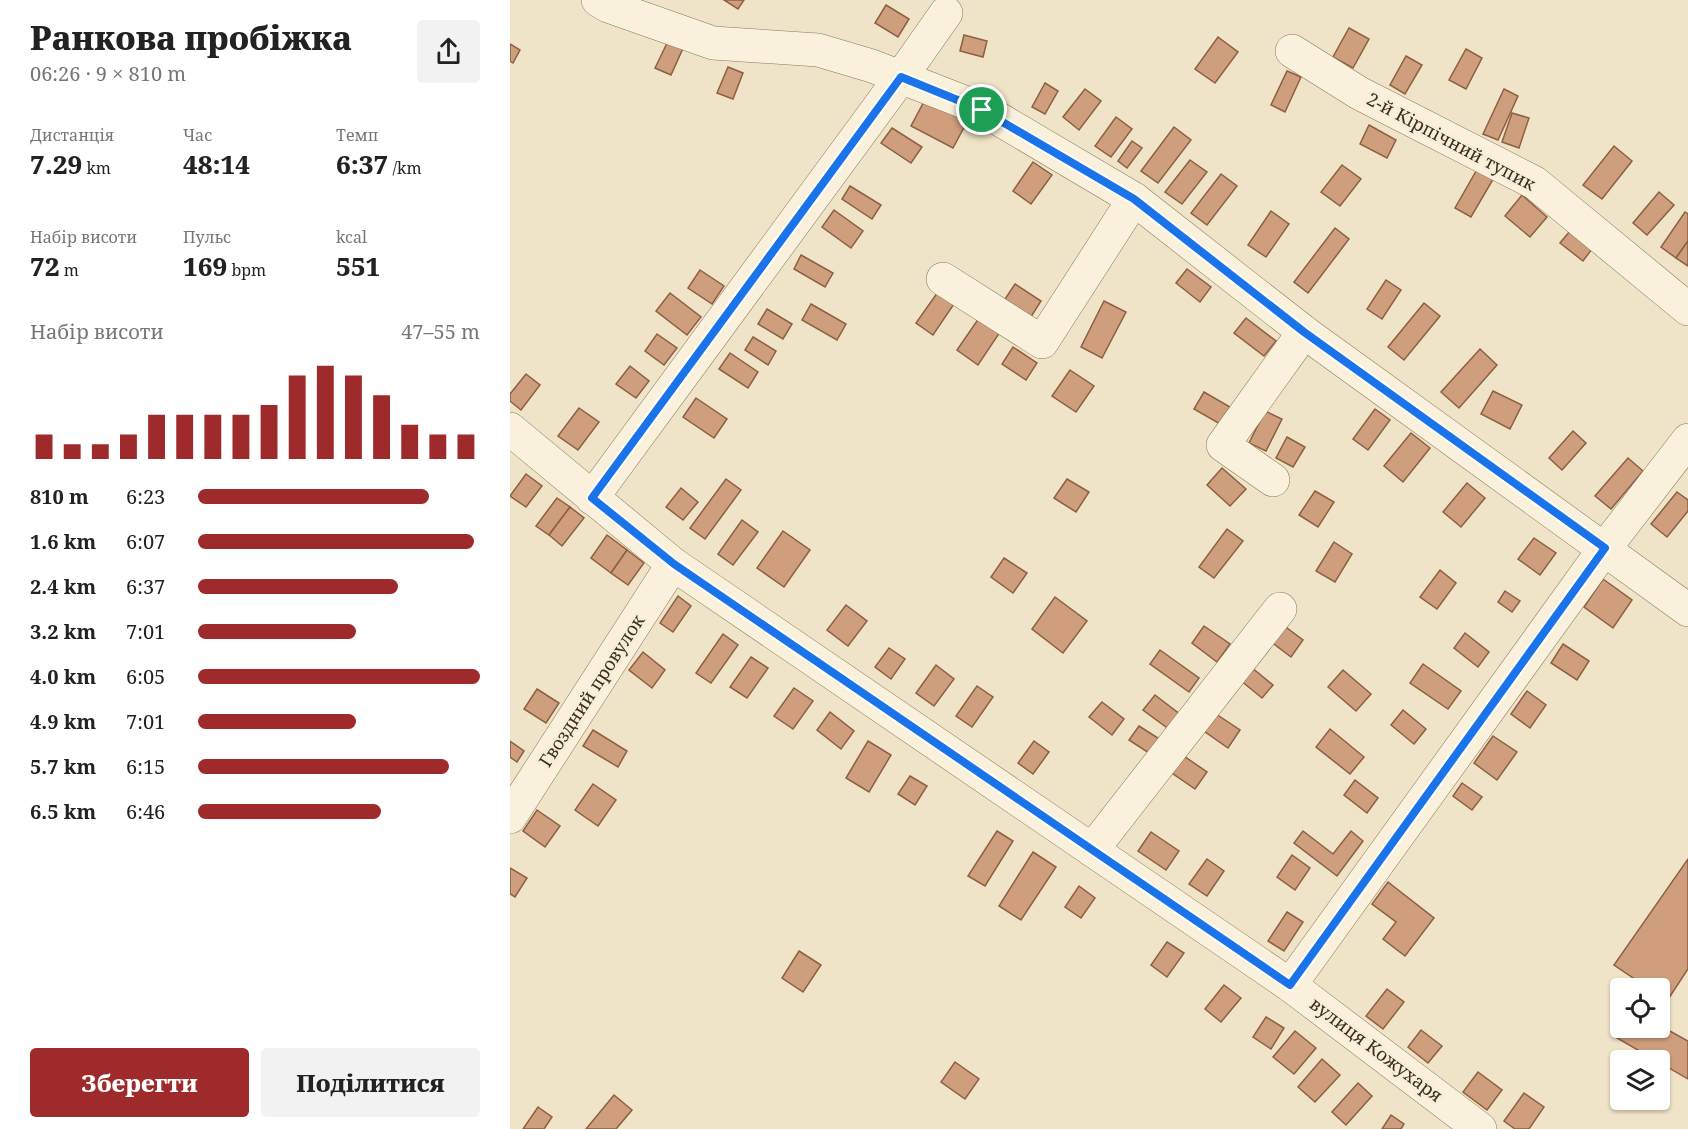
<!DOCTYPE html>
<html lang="uk">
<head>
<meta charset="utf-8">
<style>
	body { margin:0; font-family:"Noto Serif",serif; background:#f2f2f2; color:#222; height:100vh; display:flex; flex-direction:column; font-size:22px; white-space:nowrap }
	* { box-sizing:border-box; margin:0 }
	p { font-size:20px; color:#767676 }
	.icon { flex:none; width:33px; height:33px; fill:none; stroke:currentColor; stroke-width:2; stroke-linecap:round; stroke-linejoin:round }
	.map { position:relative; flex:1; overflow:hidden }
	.panel { display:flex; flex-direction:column; background:#fff; width:510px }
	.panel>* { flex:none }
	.buttons { position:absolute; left:1100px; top:978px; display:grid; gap:12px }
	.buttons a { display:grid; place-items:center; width:60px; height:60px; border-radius:6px; background:#fff; box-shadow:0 2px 4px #0004; font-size:30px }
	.pin { position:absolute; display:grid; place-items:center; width:51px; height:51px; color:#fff; margin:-26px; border:3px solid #fff; border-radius:50%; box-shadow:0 2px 6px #0007 }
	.round { display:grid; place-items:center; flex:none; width:63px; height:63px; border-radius:6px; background:#f2f2f2 }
	.headline { display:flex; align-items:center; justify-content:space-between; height:102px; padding:0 30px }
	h1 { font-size:33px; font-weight:800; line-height:45px }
	.figures { display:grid; grid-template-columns:repeat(3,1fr); gap:9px; height:102px; padding:6px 30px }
	.figures div { display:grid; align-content:center }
	.figures b { font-size:26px; font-weight:800 }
	.figures small { font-size:16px; font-weight:400 }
	.figures p { font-size:16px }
	.chart { height:168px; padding:12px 30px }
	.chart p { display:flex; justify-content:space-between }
	.chart svg { width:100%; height:108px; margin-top:6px; stroke:#9e2a2b; stroke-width:6 }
	.primary-button { display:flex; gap:12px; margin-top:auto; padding:12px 30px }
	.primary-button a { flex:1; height:69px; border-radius:6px; background:#9e2a2b; color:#fff; font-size:24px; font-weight:800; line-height:69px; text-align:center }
	.primary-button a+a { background:#f2f2f2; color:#222 }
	ul { padding:0 30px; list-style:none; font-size:20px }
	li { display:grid; grid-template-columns:96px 72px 1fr; align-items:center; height:45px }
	li i { height:15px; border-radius:8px; background:#9e2a2b }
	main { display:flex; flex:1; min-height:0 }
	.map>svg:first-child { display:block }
	.building { fill:#cf9f7d; stroke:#8d5f41; stroke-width:1.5 }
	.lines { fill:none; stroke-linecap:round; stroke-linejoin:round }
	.minor-casing { stroke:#8d765c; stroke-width:34 }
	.minor { stroke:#faf1dc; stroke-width:33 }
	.route-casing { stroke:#fff; stroke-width:12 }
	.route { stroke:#1a73e8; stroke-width:8 }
	.labels { text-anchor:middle; stroke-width:6; stroke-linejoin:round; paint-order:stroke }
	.street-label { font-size:18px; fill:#3d2e20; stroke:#f7eed8 }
</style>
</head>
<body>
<main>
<section class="panel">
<div class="headline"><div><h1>Ранкова пробіжка</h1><p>06:26 · 9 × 810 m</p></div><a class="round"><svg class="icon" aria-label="share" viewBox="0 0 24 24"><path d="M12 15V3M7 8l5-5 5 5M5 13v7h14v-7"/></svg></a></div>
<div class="figures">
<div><p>Дистанція</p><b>7.29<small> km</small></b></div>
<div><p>Час</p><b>48:14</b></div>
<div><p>Темп</p><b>6:37<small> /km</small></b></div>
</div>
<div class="figures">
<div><p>Набір висоти</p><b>72<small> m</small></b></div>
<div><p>Пульс</p><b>169<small> bpm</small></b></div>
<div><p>kcal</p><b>551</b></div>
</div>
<div class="chart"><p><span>Набір висоти</span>47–55 m</p>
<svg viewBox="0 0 160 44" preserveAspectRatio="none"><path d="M5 44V34M15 44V38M25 44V38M35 44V34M45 44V26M55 44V26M65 44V26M75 44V26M85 44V22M95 44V10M105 44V6M115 44V10M125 44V18M135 44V30M145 44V34M155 44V34"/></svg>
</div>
<ul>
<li><b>810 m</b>6:23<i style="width:82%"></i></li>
<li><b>1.6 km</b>6:07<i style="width:98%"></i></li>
<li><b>2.4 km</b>6:37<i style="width:71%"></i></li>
<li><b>3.2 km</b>7:01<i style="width:56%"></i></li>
<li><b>4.0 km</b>6:05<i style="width:100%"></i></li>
<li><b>4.9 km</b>7:01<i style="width:56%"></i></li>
<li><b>5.7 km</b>6:15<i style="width:89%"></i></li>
<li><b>6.5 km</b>6:46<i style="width:65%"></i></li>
</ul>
<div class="primary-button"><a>Зберегти</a><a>Поділитися</a></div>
</section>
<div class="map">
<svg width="1178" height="1129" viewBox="0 0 1178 1129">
	<rect width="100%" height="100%" fill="#f0e4c8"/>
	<!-- building -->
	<g class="building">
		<polygon points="214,0 234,0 228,9"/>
		<polygon points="376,5 399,19 388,37 365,23"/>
		<polygon points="839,28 859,39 843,68 823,57"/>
		<polygon points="454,35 477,41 473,57 450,51"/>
		<polygon points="708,37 728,52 705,83 685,69"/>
		<polygon points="159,39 174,46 161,75 145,68"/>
		<polygon points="0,44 10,50 3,63 0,61"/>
		<polygon points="956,49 972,58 956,89 939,80"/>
		<polygon points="896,56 912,65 895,94 880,85"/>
		<polygon points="218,67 233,73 223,99 207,93"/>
		<polygon points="777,71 791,77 775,112 761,105"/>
		<polygon points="535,83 548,91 535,114 522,107"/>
		<polygon points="575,89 591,101 569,130 553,117"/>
		<polygon points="994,89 1008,96 988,140 973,134"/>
		<polygon points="417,96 459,118 443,148 401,126"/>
		<polygon points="1002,113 1019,118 1009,148 992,142"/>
		<polygon points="606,117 622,129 601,157 585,146"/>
		<polygon points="859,125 886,140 877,158 850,144"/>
		<polygon points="664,127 681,140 648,183 631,171"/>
		<polygon points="382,128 412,147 401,163 371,143"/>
		<polygon points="622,141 632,148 617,168 608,161"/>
		<polygon points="1104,146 1122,161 1092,199 1073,185"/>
		<polygon points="680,160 697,172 672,204 655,192"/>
		<polygon points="523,162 542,175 521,204 503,191"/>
		<polygon points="832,165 851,179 830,206 811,192"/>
		<polygon points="969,166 985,176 961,217 945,208"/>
		<polygon points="711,174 727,186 697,225 681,213"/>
		<polygon points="340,186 371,205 362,219 332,199"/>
		<polygon points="1149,192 1164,205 1137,235 1123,223"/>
		<polygon points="1012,195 1037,217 1020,237 995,216"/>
		<polygon points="324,210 353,231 341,248 312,227"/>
		<polygon points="761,211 779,224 756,257 738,245"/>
		<polygon points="1175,212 1178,214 1178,241 1166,258 1151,247"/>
		<polygon points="825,228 839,239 798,293 784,282"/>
		<polygon points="1060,231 1082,249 1073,261 1050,243"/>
		<polygon points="1178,241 1178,266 1166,258"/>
		<polygon points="291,255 323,273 315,287 284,269"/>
		<polygon points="677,269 701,287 690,302 666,283"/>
		<polygon points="190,270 214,286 202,304 178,288"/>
		<polygon points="876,280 891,290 872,319 857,309"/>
		<polygon points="505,284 531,301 519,320 493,302"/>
		<polygon points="430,289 446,301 423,335 406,323"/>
		<polygon points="160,293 191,317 177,335 146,311"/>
		<polygon points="594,301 616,312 592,358 571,347"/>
		<polygon points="914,303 930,316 894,360 878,347"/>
		<polygon points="301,304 336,324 327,340 292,320"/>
		<polygon points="257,309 282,324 273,339 248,324"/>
		<polygon points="469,318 490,332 468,365 447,350"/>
		<polygon points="736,318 766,341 754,356 724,333"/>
		<polygon points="147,334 167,348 154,365 135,351"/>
		<polygon points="243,337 266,351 258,365 235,350"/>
		<polygon points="503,347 527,363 516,380 492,364"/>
		<polygon points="970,349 987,365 949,408 931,392"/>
		<polygon points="220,353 248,372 238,388 209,369"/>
		<polygon points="120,366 139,381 126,398 106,384"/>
		<polygon points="560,370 584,386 566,412 542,396"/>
		<polygon points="16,374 30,385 11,410 0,401 0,394"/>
		<polygon points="983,391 1012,405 1000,429 971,414"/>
		<polygon points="694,392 720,407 710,424 684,409"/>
		<polygon points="186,398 217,419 204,438 173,417"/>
		<polygon points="69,408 89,422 68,450 48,436"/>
		<polygon points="865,409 880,420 858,450 843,439"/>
		<polygon points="755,411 772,419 756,451 739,443"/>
		<polygon points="1063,431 1076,443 1052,470 1039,458"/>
		<polygon points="901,433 920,448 893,482 874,466"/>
		<polygon points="777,437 795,447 783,467 766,458"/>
		<polygon points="1118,458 1133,471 1101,509 1085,496"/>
		<polygon points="712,468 736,489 720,506 697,485"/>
		<polygon points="16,474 32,486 16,507 0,496"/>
		<polygon points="216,479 231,490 195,539 180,528"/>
		<polygon points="557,479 579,492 566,512 544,498"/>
		<polygon points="957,483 975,498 951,527 933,512"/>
		<polygon points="171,488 188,502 173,520 156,507"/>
		<polygon points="805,491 824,502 808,527 789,515"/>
		<polygon points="1167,492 1178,500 1178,511 1157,537 1141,524"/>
		<polygon points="47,498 60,507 39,535 26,526"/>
		<polygon points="60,507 74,518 52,546 39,535"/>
		<polygon points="232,520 248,532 223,565 208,554"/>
		<polygon points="717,529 733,541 704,578 689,567"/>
		<polygon points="273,531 300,550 274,587 247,568"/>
		<polygon points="97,535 117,550 101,573 81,558"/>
		<polygon points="1024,538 1046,553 1030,575 1008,559"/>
		<polygon points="824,542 842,554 825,582 806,571"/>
		<polygon points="117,550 134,563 118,585 101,573"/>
		<polygon points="494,558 517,573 503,593 481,577"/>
		<polygon points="930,570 946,583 927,609 910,597"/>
		<polygon points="1093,579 1122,600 1103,628 1074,607"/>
		<polygon points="995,591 1010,601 1002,612 988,602"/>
		<polygon points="168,596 181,606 163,632 150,623"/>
		<polygon points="545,597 577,621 553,653 522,629"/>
		<polygon points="336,605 357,621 338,646 317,630"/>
		<polygon points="773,625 793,640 781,657 760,641"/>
		<polygon points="694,626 720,644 707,662 682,643"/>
		<polygon points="955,633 979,652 968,667 944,648"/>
		<polygon points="213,634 228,645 201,683 186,673"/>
		<polygon points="1053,644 1079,661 1067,680 1041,663"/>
		<polygon points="379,648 395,659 381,679 365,667"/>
		<polygon points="650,650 689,678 679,692 640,664"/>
		<polygon points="133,652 155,670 142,688 119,670"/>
		<polygon points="241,657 258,668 237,698 220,687"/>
		<polygon points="913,664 951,691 938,709 900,683"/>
		<polygon points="426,665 444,679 424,706 406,693"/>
		<polygon points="741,667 763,685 752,698 730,680"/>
		<polygon points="833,670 861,694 846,711 818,687"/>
		<polygon points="467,686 483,697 462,727 446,716"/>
		<polygon points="284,688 303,701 283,729 264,716"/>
		<polygon points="27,689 49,703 36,723 14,709"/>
		<polygon points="1017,691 1036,705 1020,728 1001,714"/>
		<polygon points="645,695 671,715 660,730 633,710"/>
		<polygon points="592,702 614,719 602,735 579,717"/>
		<polygon points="893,710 916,729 904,744 881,725"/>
		<polygon points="320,712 344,731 331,749 307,730"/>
		<polygon points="703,712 730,730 718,748 691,729"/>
		<polygon points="629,726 651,740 642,755 619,740"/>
		<polygon points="820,729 854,757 840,774 806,747"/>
		<polygon points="83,730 117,751 108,767 73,746"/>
		<polygon points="983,736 1007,752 987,780 964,763"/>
		<polygon points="0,741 14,751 7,762 0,757"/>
		<polygon points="358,741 381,755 359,792 336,778"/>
		<polygon points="524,741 539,752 523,774 508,763"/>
		<polygon points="671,754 697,772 685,789 659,771"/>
		<polygon points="400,776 417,786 405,805 388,794"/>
		<polygon points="845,780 868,798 857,813 834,795"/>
		<polygon points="952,783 972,797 962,810 943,796"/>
		<polygon points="83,784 106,800 88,826 65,810"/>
		<polygon points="27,810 50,826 35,847 13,831"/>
		<polygon points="487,831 503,841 475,886 458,876"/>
		<polygon points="793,831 823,854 841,831 853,841 827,876 784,843"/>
		<polygon points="641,832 669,851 656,870 628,851"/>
		<polygon points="523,852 546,867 511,920 489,906"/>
		<polygon points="782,855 800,868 785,890 767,877"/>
		<polygon points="697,859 714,871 697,896 679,884"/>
		<polygon points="1178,859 1178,969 1157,1001 1149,996 1149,988 1138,988 1104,965"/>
		<polygon points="0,868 17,878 5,897 0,894"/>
		<polygon points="878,882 924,918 895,956 873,939 886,922 862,904"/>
		<polygon points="569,886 585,898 571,918 555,907"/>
		<polygon points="777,912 793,922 774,951 758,941"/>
		<polygon points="657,942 674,953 657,977 641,965"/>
		<polygon points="289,951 311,965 293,992 272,978"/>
		<polygon points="714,985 731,998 711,1022 695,1009"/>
		<polygon points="877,989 894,1002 873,1029 856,1016"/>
		<polygon points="756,1017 774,1028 761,1049 743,1037"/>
		<polygon points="1149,1025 1178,1041 1178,1079 1107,1038 1113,1028 1149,1028"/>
		<polygon points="911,1030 932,1046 918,1063 898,1047"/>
		<polygon points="785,1031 806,1048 784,1074 763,1057"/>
		<polygon points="812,1059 830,1075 805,1102 788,1087"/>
		<polygon points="445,1062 469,1079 455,1099 431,1082"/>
		<polygon points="968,1072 992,1090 977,1110 953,1092"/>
		<polygon points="848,1083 862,1096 836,1125 822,1112"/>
		<polygon points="1014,1093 1034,1107 1019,1129 1005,1129 994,1121"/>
		<polygon points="104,1095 122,1110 106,1129 76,1129"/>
		<polygon points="28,1107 42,1117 34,1129 13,1129"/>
		<polygon points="881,1115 894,1124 891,1129 872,1129"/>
	</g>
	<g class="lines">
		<defs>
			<g id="minor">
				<polyline points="88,0 98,6 203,43 308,50 362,66 472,109 624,199 794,332 1178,610"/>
				<polyline points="782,51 849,93 1025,183 1178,309"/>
				<polyline points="433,279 532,342 624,199"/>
				<polyline points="0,429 163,564 780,985 970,1129"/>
				<polyline points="763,480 713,445 794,332"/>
				<polyline points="82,498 391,77 436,13"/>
				<polyline points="0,817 163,564"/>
				<polyline points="582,850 770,609"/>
				<polyline points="780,985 1095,548 1178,440"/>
			</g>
		</defs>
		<!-- minor casing -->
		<use href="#minor" class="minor-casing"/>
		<!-- minor -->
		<use href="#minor" class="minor"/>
	</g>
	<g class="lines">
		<defs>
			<polygon id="route" points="391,77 472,110 624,199 794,332 1095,548 780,985 164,564 82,498"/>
		</defs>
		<!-- route casing -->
		<use href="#route" class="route-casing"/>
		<!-- route -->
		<use href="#route" class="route"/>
	</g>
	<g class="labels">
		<!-- street labels -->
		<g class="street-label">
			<text transform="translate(941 142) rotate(28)" y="6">2-й Кірпічний тупик</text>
			<text transform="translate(82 691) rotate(-57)" y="6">Гвоздний провулок</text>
			<text transform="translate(866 1050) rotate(37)" y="6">вулиця Кожухаря</text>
		</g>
	</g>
</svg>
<div class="buttons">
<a><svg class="icon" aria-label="locate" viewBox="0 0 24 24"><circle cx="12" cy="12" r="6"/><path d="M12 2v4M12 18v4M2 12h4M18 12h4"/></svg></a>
<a><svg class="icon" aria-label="layers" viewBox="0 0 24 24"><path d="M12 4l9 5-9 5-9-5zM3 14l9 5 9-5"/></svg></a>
</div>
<div class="pin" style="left:472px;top:110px;background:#1e9e55"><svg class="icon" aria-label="arrive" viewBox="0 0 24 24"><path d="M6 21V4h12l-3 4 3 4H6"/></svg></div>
</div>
</main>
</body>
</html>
